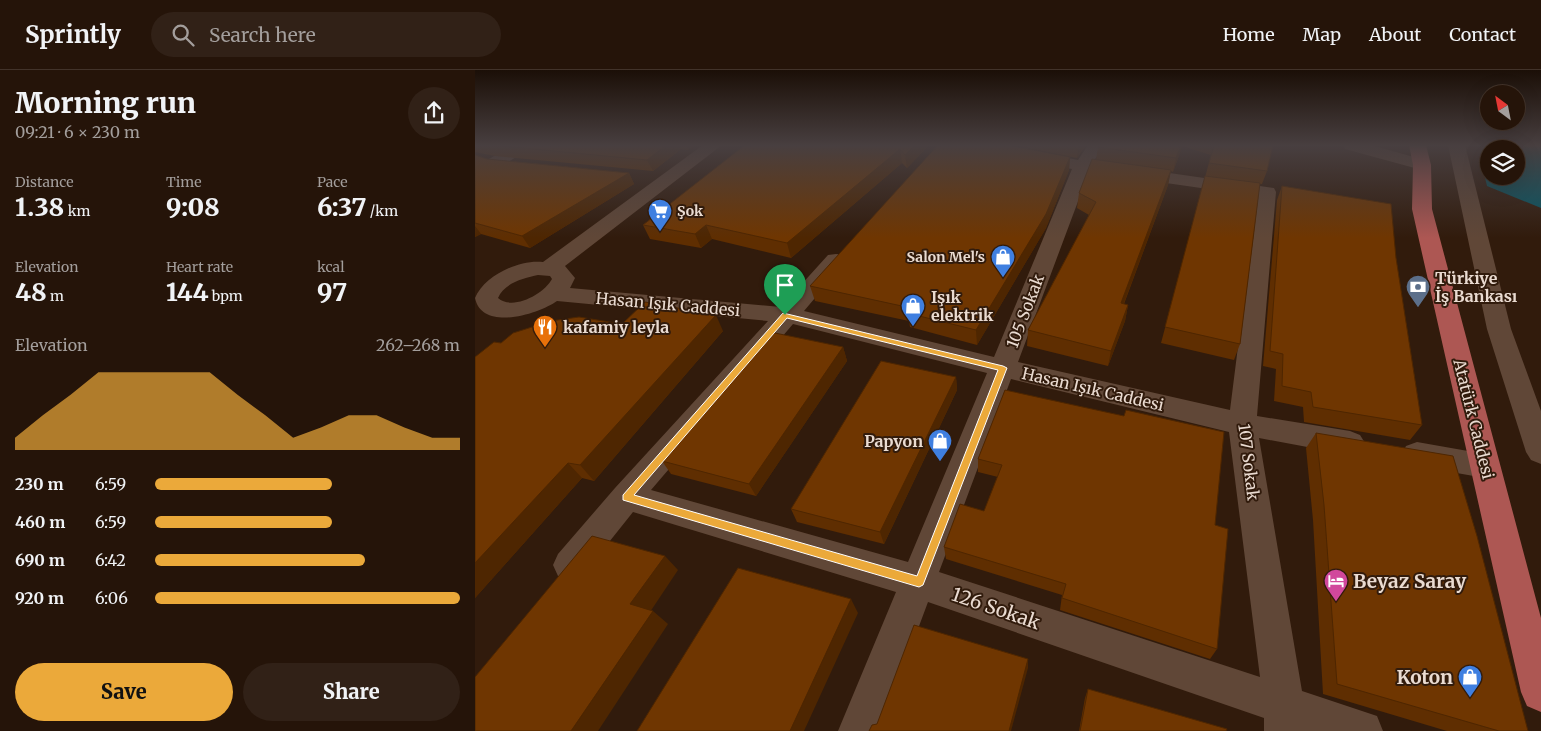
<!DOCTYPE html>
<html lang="en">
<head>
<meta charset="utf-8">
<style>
	body { margin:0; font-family:Merriweather,serif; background:#312117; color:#f1f3f6; height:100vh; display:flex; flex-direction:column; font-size:19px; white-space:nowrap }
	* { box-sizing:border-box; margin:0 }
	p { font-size:16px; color:#a39e9c }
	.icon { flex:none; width:28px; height:28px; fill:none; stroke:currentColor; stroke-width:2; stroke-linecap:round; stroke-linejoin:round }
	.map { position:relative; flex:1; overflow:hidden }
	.details { display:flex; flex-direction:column; background:#251409; width:475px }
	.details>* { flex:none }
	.needle { width:32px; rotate:328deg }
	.buttons { position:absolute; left:1005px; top:15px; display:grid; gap:10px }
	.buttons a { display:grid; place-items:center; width:45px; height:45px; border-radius:50%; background:#251409; box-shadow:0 5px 20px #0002,0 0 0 1px #42332a; font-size:25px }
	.pin { position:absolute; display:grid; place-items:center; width:42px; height:42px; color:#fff; margin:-51px -21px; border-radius:50% 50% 50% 0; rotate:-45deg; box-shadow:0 0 5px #0007 }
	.pin .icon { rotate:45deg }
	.round { display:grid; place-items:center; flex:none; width:52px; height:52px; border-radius:26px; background:#312117 }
	.head { display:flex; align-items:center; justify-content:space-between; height:85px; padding:0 15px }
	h1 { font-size:28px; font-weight:800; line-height:38px }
	.metrics { display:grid; grid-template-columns:repeat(3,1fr); gap:8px; height:85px; padding:5px 15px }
	.metrics div { display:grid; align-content:center }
	.metrics b { font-size:25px; font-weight:800 }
	.metrics small { font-size:14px; font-weight:400 }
	.metrics p { font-size:14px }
	.chart { height:140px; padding:10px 15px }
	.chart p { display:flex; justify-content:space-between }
	.chart svg { width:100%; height:90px; margin-top:5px; fill:#eba93a; opacity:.7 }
	.button { display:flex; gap:10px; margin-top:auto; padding:10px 15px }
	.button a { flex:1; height:58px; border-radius:30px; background:#eba93a; color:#111; font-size:20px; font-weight:800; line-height:58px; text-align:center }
	.button a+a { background:#312117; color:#f1f3f6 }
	ul { padding:0 15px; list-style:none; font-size:16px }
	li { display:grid; grid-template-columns:80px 60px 1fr; align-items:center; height:38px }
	li i { height:12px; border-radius:6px; background:#eba93a }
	header { display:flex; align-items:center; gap:30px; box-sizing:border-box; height:70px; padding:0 25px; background:#251409; border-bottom:1px solid #42332a }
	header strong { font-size:24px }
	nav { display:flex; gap:28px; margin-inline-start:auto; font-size:18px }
	.search { width:350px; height:45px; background:#312117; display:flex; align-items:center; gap:12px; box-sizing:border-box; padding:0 18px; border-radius:28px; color:#a39e9c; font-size:19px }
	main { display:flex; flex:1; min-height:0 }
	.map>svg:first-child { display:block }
	.water { fill:#025968 }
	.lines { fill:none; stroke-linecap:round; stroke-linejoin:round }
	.minor { fill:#604737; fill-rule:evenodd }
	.major { fill:#ad5753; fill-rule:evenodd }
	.wall { fill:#5f2e01 }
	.shaded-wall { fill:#4e2601 }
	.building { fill:#6f3601; stroke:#4e2601 }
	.route { fill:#eba93a; stroke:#fff; fill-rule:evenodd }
	.labels { text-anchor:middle; stroke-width:4; stroke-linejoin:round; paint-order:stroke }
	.far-poi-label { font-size:14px; font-weight:bold; fill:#eadbd1; stroke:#311b0c; text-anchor:start }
	.poi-label { font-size:16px; font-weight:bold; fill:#eadbd1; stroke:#311b0c; text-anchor:start }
	.street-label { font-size:16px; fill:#eadbd1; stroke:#311b0c }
	.near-poi-label { font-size:19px; font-weight:bold; fill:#eadbd1; stroke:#311b0c; text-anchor:start }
	.near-street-label { font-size:19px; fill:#eadbd1; stroke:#311b0c }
</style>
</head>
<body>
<header>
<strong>Sprintly</strong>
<div class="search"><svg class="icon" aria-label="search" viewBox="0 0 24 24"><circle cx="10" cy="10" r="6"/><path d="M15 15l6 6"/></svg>Search here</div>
<nav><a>Home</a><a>Map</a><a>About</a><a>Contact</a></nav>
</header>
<main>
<section class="details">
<div class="head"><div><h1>Morning run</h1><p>09:21 · 6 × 230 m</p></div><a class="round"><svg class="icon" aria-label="share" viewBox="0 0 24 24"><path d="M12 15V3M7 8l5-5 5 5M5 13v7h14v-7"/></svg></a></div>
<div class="metrics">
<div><p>Distance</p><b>1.38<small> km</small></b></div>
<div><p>Time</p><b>9:08</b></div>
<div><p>Pace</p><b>6:37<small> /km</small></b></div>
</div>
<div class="metrics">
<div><p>Elevation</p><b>48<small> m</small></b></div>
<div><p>Heart rate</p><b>144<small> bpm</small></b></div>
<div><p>kcal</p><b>97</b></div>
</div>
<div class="chart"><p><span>Elevation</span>262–268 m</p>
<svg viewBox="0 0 160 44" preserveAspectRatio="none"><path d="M0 44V38L10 27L20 17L30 6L40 6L50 6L60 6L70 6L80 17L90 27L100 38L110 33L120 27L130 27L140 33L150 38L160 38V44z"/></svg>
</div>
<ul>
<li><b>230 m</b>6:59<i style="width:58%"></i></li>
<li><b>460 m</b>6:59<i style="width:58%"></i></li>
<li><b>690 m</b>6:42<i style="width:69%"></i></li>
<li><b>920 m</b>6:06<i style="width:100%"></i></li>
</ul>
<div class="button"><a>Save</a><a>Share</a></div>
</section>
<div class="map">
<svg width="1066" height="661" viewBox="0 0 1066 661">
	<rect width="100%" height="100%" fill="#311b0c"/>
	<!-- water -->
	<polygon class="water" points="1048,75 1066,75 1066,138 1012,116 1007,95 1014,96 1014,106 1041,106 1041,96 1049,96"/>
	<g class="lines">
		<!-- minor -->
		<g class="minor">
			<polygon points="38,75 59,75 26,97 20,98 14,97 11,93 14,89"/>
			<path d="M228,75H247L90,196L100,208L95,218L306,237L353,185L361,184L369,185L372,190L329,241L519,287L597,99L499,80L493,79L491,75H527L603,90L613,75H630L618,92L799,118L801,122L782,346L875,361L885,365L890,373L885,381L875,385L784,368L827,621L902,646L908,661H789V648L453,532L405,661H363L421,522L158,442L107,506L95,511L83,506L78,495L83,484L140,418L293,251L82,231C64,244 7,262 0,228C9,206 44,189 68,192ZM614,102L782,126L755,340L543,292ZM63,205L75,206L77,209C69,224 38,241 23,228C29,213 49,208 63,205ZM318,254L512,303L433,492L176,420ZM536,309L754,362L785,607L464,502Z"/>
			<polygon points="868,75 896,75 953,91 956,95 953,99 947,100 870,79"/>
			<polygon points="973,75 990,75 1036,259 1066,341 1066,394 1056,390 1051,382 1012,259"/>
			<polygon points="942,372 1010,384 1021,387 1025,396 1021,405 1010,408 942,396 931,392 927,384 931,376"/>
		</g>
		<!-- major -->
		<polygon class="major" points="934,75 951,75 956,95 957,139 1066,548 1066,642 1052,636 1046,622 937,139 938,95"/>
	</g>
	<!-- wall -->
	<g class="wall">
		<polygon points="0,75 219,75 213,80 206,79 178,101 20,86 0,82"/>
		<polygon points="270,75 454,75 432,98 427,93 316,188 237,169 226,178 175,169 168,155"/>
		<polygon points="538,75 611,75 602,88"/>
		<polygon points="624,75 798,75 792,101 787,114 785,114 765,274 759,290 686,273 736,85 707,76 698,102 696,101 693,115 649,234 653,235 650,251 633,296 552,276 553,260 614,145 602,138 604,123 621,90 623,77"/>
		<polygon points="0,85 12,89 154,103 159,114 55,178 6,164 0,167"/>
		<polygon points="595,87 594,100 571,158 502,275 435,257 434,251 340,231 335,216"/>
		<polygon points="807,116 921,188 947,355 935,370 829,352 828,337 799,331 801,299 788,296 802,130"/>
		<polygon points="248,261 119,411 107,408 0,528 26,273"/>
		<polygon points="368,277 372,291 281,426 196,404 187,391"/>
		<polygon points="481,307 482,320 409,474 322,452 316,439"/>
		<polygon points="530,320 740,455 742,579 735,589 585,540 587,525 471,489 469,477 509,441 523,407 503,402 503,389"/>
		<polygon points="841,363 1053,661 972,661 848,624 838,450 831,378"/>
		<polygon points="613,619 751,661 604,661 610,628"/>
	</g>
	<!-- shaded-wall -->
	<g class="shaded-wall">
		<polygon points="191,75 205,75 206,79 178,101 172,90"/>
		<polygon points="211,75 219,75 213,80"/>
		<polygon points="440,75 454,75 432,98 430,85"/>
		<polygon points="603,75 611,75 602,88"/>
		<polygon points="706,75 708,75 698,102 701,88"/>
		<polygon points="425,79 427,93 316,188 312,173"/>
		<polygon points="595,87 594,100 571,158 502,275 501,260"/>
		<polygon points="696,100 693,115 643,249 646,233"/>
		<polygon points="154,103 159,114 55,178 47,166"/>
		<polygon points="231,155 237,169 226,178 220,164"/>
		<polygon points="0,156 6,164 0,167"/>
		<polygon points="653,235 650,251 633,296 636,281"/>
		<polygon points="241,245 248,261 119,411 105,395"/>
		<polygon points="368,277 372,291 281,426 274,414"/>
		<polygon points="481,307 482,320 409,474 405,462"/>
		<polygon points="93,393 107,408 0,528 0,493"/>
		<polygon points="190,486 203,500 171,548 155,534"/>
		<polygon points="376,529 383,543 329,661 315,661"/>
		<polygon points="178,541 193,554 123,661 96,661"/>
		<polygon points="553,589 553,598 536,661 534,661"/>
	</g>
	<!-- building -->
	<g class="building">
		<polygon points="17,75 191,75 172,90"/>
		<polygon points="270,75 440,75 430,85 425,79 312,173 231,155 220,164 168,155"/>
		<polygon points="463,75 533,75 595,87 571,144 501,260 432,243 436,238 335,216"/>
		<polygon points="624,75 706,75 701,88 623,77"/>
		<polygon points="739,75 798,75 792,101 734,93"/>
		<polygon points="0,85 12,89 154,103 47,166 0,153"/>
		<polygon points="617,89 696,100 646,233 653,235 636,281 553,260 621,132 604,123"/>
		<polygon points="730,106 785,113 765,274 690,257"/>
		<polygon points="807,116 916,134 921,188 947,355 838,337 836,322 807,316 808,284 795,281"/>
		<polygon points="170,232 241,245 105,395 93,393 0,493 0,287 19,272 26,273 38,263 76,251 104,247 147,254"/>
		<polygon points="295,262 368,277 274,414 187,391"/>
		<polygon points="406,291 481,307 405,462 316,439"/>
		<polygon points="530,320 649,346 651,340 749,362 740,455 753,459 742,579 587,528 591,514 469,477 485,434 509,441 527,395 503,389"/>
		<polygon points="841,363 978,386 1002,466 1053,661 1024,661 862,614 849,435"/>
		<polygon points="117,466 190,486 155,534 178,541 96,661 0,661 0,607"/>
		<polygon points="263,498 376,529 315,661 162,661"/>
		<polygon points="439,555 553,589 534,661 394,661 397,655 402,654"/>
		<polygon points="613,619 752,659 751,661 605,661"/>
	</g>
	<!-- sky -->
	<linearGradient id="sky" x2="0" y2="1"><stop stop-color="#1b0f07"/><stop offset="0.45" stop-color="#483f40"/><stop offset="1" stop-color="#483f40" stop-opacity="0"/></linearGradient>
	<rect width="1066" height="168" fill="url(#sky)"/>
	<!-- route -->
	<path class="route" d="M308,243L528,296L532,298L448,515L444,517L148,430V425ZM312,248L523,300L442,506L159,425Z"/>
	<!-- icons -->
	<defs>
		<symbol id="supermarket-pin" viewBox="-11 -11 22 30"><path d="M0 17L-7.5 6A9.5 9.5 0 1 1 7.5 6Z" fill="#3f7fe0" stroke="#311b0c"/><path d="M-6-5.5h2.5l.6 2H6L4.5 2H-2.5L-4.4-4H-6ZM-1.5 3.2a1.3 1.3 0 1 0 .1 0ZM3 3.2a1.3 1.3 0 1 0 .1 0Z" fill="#fff"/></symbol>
		<symbol id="shop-pin" viewBox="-11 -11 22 30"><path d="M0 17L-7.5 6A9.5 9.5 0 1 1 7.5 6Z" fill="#3f7fe0" stroke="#311b0c"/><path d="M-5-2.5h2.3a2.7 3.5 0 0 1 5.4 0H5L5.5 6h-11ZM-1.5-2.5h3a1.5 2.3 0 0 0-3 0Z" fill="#fff"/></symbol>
		<symbol id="bank-pin" viewBox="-11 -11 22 30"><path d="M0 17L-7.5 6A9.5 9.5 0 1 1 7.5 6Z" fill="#5c6f8a" stroke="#311b0c"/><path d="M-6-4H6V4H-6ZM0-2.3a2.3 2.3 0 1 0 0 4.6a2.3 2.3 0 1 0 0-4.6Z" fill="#fff"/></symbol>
		<symbol id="restaurant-pin" viewBox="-11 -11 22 30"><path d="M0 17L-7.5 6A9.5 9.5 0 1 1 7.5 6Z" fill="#e8710a" stroke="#311b0c"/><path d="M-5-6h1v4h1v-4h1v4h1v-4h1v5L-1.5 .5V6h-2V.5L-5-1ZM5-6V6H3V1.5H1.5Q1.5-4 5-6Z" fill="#fff"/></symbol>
		<symbol id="hotel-pin" viewBox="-11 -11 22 30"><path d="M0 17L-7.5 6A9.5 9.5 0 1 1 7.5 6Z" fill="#d1479c" stroke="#311b0c"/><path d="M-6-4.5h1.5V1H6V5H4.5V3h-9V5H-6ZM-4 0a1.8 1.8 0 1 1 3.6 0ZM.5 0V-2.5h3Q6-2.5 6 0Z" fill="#fff"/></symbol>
	</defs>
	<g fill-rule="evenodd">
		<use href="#supermarket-pin" x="171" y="127" width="28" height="38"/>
		<use href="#shop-pin" x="514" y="173" width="28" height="38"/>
		<use href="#bank-pin" x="929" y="203" width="28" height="38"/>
		<use href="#shop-pin" x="424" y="222" width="28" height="38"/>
		<use href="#restaurant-pin" x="56" y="243" width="28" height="38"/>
		<use href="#shop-pin" x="451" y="357" width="28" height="38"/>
		<use href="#hotel-pin" x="847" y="497" width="28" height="38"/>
		<use href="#shop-pin" x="981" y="593" width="28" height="38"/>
	</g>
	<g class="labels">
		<!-- far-poi labels -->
		<g class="far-poi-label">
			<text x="202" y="146">Şok</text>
			<text x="510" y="192" text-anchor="end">Salon Mel's</text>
		</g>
		<!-- poi labels -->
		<g class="poi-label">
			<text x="960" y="214">Türkiye<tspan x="960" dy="18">İş Bankası</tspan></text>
			<text x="456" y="233">Işık<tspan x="456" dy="18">elektrik</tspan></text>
			<text x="88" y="263">kafamiy leyla</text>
			<text x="448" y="377" text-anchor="end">Papyon</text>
		</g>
		<!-- street labels -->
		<g class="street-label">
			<text transform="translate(193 234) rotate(5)" y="6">Hasan Işık Caddesi</text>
			<text transform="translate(550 241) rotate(-69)" y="6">105 Sokak</text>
			<text transform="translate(618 319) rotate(13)" y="6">Hasan Işık Caddesi</text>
			<text transform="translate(999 349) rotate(76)" y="6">Atatürk Caddesi</text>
			<text transform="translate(774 392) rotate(83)" y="6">107 Sokak</text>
		</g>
		<!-- near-poi labels -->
		<g class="near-poi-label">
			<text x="878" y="518">Beyaz Saray</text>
			<text x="978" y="614" text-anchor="end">Koton</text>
		</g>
		<!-- near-street labels -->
		<g class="near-street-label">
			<text transform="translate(521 538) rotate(19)" y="7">126 Sokak</text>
		</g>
	</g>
</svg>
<div class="buttons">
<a><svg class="needle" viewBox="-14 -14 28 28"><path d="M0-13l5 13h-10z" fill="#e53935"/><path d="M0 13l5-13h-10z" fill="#a39e9c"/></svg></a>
<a><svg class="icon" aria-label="layers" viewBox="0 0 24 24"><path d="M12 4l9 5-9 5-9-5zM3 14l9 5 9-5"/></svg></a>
</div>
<div class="pin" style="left:310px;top:245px;background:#1e9e55"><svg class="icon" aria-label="arrive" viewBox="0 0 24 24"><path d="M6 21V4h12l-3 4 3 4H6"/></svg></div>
</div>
</main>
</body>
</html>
